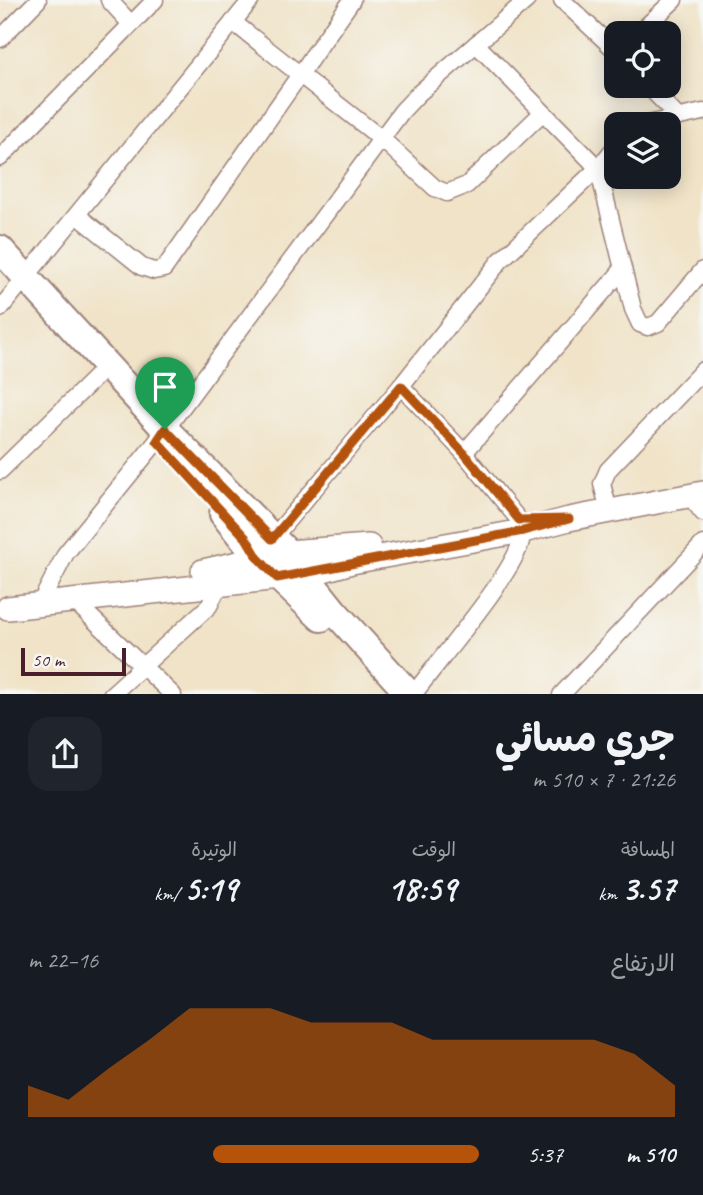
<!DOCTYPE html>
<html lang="ar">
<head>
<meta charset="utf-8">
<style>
	body { margin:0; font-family:Caveat,"Playpen Sans Arabic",sans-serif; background:#20242c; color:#f1f3f6; direction:rtl; height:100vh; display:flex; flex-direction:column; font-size:26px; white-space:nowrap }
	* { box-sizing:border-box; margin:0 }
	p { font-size:23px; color:#9ea1a6 }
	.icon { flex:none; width:38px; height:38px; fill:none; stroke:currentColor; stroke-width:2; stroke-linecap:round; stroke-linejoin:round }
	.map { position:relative; height:694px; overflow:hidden; direction:ltr }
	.sheet { display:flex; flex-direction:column; background:#171b24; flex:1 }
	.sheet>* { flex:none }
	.fabs { position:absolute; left:604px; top:21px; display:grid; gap:14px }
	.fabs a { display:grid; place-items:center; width:77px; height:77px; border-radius:14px; background:#171b24; box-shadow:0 4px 18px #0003; font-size:35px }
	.scale { position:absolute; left:21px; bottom:18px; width:105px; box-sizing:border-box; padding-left:7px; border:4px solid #4a1f2b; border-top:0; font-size:19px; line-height:24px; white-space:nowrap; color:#4a1f2b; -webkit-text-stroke:5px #f6f6f2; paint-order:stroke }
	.pin { position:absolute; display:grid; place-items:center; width:60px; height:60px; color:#fff; margin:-72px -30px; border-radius:50% 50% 50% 0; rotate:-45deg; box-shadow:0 0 7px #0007 }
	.pin .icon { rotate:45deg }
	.round { display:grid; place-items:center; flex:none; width:74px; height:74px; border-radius:21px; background:#20242c }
	.summary { display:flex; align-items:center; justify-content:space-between; height:119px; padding:0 28px }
	h1 { font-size:38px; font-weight:700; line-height:52px }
	.stats { display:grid; grid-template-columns:repeat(3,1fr); gap:10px; height:119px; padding:7px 28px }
	.stats div { display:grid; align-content:center }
	.stats b { font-size:35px; font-weight:700 }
	.stats small { font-size:19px; font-weight:400 }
	.stats p { font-size:19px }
	.chart { height:196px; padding:14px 28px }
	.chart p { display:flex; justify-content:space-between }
	.chart svg { width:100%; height:126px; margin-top:7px; fill:#b45309; opacity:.7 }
	ul { padding:0 28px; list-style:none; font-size:23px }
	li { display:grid; grid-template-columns:112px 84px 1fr; align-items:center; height:52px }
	li i { height:18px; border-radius:9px; background:#b45309 }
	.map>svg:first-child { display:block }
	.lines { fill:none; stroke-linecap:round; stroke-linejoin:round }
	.street-casing { stroke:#9d8179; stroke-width:19 }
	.secondary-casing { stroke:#9d8179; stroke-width:26 }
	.primary-casing { stroke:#9d8179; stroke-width:30 }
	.street { stroke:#fff; stroke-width:16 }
	.secondary { stroke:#fff; stroke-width:23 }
	.primary { stroke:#fff; stroke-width:26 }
	.route-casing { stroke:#fff; stroke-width:14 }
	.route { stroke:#b45309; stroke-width:9 }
</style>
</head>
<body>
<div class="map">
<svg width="703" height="695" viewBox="0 0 703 695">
	<rect width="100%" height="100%" fill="#f6f6f2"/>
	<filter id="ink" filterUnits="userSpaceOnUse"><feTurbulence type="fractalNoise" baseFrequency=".0143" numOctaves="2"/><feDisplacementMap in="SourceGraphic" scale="14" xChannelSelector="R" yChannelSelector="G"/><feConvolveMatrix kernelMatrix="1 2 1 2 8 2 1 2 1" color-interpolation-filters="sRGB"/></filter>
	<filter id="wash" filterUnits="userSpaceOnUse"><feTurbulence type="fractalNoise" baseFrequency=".00686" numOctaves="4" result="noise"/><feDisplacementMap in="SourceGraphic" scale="28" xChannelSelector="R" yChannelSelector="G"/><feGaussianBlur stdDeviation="1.57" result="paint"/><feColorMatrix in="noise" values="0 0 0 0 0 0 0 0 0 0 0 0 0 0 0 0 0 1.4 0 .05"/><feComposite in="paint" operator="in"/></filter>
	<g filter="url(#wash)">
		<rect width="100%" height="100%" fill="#f0e3c7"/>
	</g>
	<g filter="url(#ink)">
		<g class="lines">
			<defs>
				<g id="street">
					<polyline points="109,0 130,23"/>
					<polyline points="562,0 616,51"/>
					<polyline points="233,22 383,140 435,188 447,193 467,185 542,113"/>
					<polyline points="639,33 674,0"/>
					<polyline points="0,39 38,0"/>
					<polyline points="476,44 598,168 633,309 640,324 648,327 658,323 703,270"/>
					<polyline points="648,86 676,115"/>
					<polyline points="647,124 703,112"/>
					<polyline points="0,158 155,0"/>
					<polyline points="77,215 142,267 154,271 164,269 352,0"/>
					<polyline points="0,309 251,0"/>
					<path d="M401,386L464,453L519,520C521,528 523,533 521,541C513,575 437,662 413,695"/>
					<polyline points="464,453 623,269"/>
					<polyline points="0,471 97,376"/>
					<polyline points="689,495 703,513"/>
					<polyline points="609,511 602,484 608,470 703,370"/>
					<polyline points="272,539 401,386 500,261 598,168 616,146"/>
					<polyline points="44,596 66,553 157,441 402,111 418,94 527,0"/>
					<polyline points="74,601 173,695"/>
					<polyline points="111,695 209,606 220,583"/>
					<polyline points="561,695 703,544"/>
				</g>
				<g id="secondary">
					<polyline points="203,571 287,552 369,546"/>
					<polyline points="8,608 306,575 352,562 523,531 569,519 703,493"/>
				</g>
				<g id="primary">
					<polyline points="0,249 165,429 287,552 334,611 410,695"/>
					<polyline points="223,514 258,558 321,618"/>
				</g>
			</defs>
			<!-- street casing -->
			<use href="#street" class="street-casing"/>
			<!-- secondary casing -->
			<use href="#secondary" class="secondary-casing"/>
			<!-- primary casing -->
			<use href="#primary" class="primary-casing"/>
			<!-- street -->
			<use href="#street" class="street"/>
			<!-- secondary -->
			<use href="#secondary" class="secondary"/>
			<!-- primary -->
			<use href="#primary" class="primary"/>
		</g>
	</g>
	<g class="lines" filter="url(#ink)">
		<defs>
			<polygon id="route" points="401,386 464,453 519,520 569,519 523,531 277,578 258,558 246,538 157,441 165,429 272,539"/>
		</defs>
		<!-- route casing -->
		<use href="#route" class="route-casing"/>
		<!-- route -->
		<use href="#route" class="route"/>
	</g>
</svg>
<div class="fabs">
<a><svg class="icon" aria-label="locate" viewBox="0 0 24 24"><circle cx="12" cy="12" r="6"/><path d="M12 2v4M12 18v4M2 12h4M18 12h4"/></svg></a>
<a><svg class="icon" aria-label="layers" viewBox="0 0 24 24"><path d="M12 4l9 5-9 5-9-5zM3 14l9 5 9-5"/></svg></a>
</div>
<div class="scale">50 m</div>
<div class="pin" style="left:165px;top:429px;background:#1e9e55"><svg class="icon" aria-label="arrive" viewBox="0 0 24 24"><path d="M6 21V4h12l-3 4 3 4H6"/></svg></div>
</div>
<section class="sheet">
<div class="summary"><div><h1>جري مسائي</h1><p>21:26 · 7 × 510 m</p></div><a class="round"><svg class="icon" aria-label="share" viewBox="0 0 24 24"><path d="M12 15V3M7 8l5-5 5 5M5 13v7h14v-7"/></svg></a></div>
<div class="stats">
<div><p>المسافة</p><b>3.57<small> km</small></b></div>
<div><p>الوقت</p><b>18:59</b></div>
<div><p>الوتيرة</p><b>5:19<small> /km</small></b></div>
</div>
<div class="chart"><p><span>الارتفاع</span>16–22 m</p>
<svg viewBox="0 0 160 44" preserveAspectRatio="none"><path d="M0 44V33L10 38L20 27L30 17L40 6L50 6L60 6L70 11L80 11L90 11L100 17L110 17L120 17L130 17L140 17L150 22L160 33V44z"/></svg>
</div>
<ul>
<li><b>510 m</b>5:37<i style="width:59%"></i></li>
</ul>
</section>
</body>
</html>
